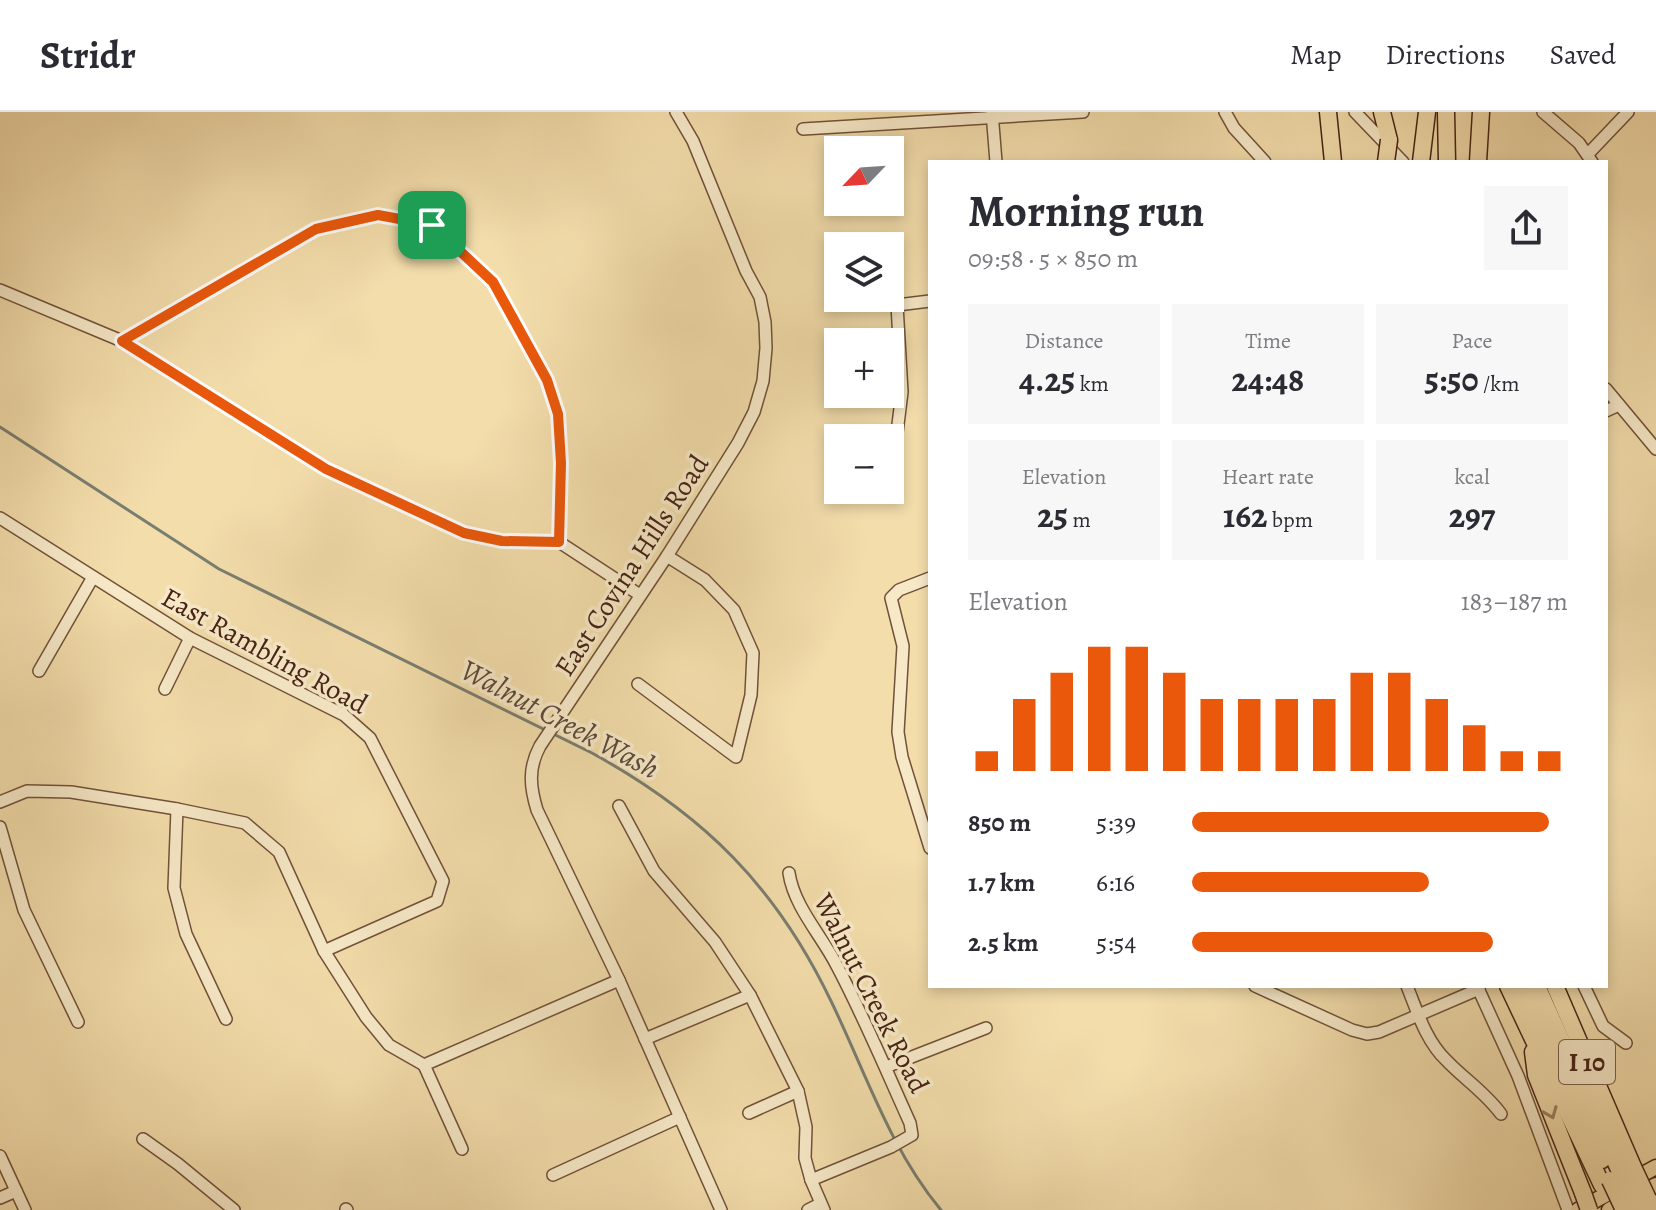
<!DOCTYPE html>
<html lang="en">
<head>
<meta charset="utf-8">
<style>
	body { margin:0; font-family:Alegreya,serif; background:#f7f7f7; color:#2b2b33; height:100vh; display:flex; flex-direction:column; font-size:30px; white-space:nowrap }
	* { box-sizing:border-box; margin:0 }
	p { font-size:26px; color:#7c7c81 }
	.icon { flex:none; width:44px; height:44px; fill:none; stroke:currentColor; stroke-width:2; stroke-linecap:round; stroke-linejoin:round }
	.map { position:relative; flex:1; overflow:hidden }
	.drawer { position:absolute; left:928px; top:48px; width:680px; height:828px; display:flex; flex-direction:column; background:#fff; border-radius:0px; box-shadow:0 4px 12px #0003 }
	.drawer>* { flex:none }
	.needle { width:52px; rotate:245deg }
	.tools { position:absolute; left:824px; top:24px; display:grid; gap:16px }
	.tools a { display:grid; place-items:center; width:80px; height:80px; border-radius:0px; background:#fff; box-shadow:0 4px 12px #0003; font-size:40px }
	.pin { position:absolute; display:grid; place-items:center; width:68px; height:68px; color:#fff; margin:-34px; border-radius:16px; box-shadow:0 4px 12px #0006 }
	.round { display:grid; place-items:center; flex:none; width:84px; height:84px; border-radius:0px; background:#f7f7f7 }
	.summary { display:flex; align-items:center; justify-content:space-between; height:136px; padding:0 40px }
	h1 { font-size:44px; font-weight:700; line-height:60px }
	.figures { display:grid; grid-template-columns:repeat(3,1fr); gap:12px; height:136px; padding:8px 40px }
	.figures div { display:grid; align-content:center; border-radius:0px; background:#f7f7f7; text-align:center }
	.figures b { font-size:34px; font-weight:700 }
	.figures small { font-size:22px; font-weight:400 }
	.figures p { font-size:22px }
	.chart { height:224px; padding:16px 40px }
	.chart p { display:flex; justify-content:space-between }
	.chart svg { width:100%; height:144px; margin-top:8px; stroke:#ea580c; stroke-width:6 }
	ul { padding:0 40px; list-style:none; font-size:26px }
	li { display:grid; grid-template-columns:128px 96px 1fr; align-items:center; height:60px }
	li i { height:20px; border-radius:10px; background:#ea580c }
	header { display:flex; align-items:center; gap:48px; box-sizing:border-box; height:112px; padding:0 40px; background:#fff; border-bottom:2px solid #e1e1e2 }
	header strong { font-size:38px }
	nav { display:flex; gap:44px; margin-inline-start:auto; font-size:28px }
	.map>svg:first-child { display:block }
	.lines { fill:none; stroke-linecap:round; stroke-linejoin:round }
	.stream { stroke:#7a7e71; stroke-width:3 }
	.minor-casing { stroke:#71513a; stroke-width:14 }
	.major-casing { stroke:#462214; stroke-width:17 }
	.highway-casing { stroke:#462214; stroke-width:19 }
	.minor { stroke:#f7e9c8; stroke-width:11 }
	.major { stroke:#f3ddab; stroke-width:14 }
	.highway { stroke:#f3ddab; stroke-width:16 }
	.highway-bridge-casing { stroke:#462214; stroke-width:19; stroke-linecap:butt }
	.highway-bridge { stroke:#f3ddab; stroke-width:16 }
	.oneway { stroke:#9c8060 }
	.route-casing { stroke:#fff; stroke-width:16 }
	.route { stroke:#ea580c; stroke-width:10 }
	.labels { text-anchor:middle; stroke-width:7; stroke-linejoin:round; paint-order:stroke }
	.shield { fill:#f7e9c8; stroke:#7b5e4a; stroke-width:2 }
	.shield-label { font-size:26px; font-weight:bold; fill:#462214 }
	.street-label { font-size:28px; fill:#462214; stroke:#f7e9c8 }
	.water-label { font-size:30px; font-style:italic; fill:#5c483b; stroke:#f7e9c8 }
</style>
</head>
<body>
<header>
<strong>Stridr</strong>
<nav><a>Map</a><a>Directions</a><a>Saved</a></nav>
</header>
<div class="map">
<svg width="1656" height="1098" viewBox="0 0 1656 1098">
	<rect width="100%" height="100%" fill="#f3ddab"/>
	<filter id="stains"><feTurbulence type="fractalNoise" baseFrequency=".0025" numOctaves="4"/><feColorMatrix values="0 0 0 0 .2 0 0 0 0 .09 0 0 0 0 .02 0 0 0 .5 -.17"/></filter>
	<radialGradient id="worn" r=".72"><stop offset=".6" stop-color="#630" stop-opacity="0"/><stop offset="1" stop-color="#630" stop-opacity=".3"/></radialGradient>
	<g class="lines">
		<!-- stream -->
		<path class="stream" d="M0,315L219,457L592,641C703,702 776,774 831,889C865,959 890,1037 941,1098"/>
		<defs>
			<g id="minor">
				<path d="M676,0L693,29L746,159L760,185L765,210L766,236L763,269L754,300L738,331L667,444L540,634C528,656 530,675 537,698L619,868L721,1098"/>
				<polyline points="992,0 996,50"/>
				<polyline points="1225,0 1234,16 1265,50"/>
				<polyline points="1355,0 1403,50"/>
				<polyline points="1543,0 1579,31 1592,50"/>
				<polyline points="803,17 1083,0"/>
				<polyline points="1588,42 1628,0"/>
				<polyline points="0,178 122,229 326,357 464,421 502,429 559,430 640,483"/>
				<polyline points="122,229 316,117 378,103 432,113 493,170 547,268 558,302 561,351 559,430"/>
				<polyline points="1606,277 1656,337"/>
				<polyline points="1606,299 1619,293"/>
				<polyline points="891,369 902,280 897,193 930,189"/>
				<polyline points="0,406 190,526 344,603 370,626 443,769 437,789 324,839"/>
				<polyline points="930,466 899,478 891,486 903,534 898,620 902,645 930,736"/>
				<polyline points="39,559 93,465"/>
				<polyline points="638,572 736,645 751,583 753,541 734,498 705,468 667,444"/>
				<polyline points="165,577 190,526"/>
				<polyline points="0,690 27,679 71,680 177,697 245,711 279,740 324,839 366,905 389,933 424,953"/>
				<polyline points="619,694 654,759 715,830 750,883 798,979 806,1015 805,1046 811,1068 824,1098"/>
				<polyline points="177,697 174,776 186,822 226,907"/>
				<polyline points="0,715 24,798 78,910"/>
				<path d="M789,761C794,795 822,824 837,854C864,905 886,958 910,1011L912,1023L891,1035L811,1068"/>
				<polyline points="1255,874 1352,918 1367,922 1379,920 1479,877"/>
				<path d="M1407,874C1417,899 1426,929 1446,948C1464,967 1485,980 1501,1002"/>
				<polyline points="1477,874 1518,964 1568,1098"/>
				<polyline points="1584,874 1603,914 1626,931"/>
				<polyline points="645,927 750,883"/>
				<polyline points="424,953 619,868"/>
				<polyline points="424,953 462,1037"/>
				<polyline points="886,955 986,916"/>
				<polyline points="749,1001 798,979"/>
				<polyline points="143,1027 178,1052 234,1098"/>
				<polyline points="0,1044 25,1098"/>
				<polyline points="553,1063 680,1005"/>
				<polyline points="0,1086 16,1079"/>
				<polyline points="346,1097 347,1098"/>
				<polyline points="808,1098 820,1092"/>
			</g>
			<g id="major">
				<polyline points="1578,1098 1656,1055"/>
				<polyline points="1609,1098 1656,1073"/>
			</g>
			<g id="highway">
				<polyline points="1328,0 1333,50"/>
				<polyline points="1382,0 1389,28"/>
				<polyline points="1446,0 1447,50"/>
				<polyline points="1421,50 1427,0"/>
				<polyline points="1478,50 1481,0"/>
				<polyline points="1508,874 1602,1073"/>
				<polyline points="1524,874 1602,1048"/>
				<polyline points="1537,874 1621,1062"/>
				<polyline points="1555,874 1633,1055"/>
				<polyline points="1533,940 1536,963 1583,1081"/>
			</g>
		</defs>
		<!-- minor casing -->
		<use href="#minor" class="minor-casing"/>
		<!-- major casing -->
		<use href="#major" class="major-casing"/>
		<!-- highway casing -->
		<use href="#highway" class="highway-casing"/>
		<!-- minor -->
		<use href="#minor" class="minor"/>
		<!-- major -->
		<use href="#major" class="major"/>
		<!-- highway -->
		<use href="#highway" class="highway"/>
		<defs>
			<g id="highway-bridge">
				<polyline points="1386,50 1389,28"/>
				<polyline points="1633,1055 1648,1087"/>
				<polyline points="1621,1062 1635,1094"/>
				<polyline points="1610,1068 1624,1098"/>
				<polyline points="1583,1081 1589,1098"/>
			</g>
		</defs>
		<!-- highway-bridge casing -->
		<use href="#highway-bridge" class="highway-bridge-casing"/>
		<!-- highway-bridge -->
		<use href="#highway-bridge" class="highway-bridge"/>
	</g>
	<!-- one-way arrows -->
	<defs><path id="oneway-chevron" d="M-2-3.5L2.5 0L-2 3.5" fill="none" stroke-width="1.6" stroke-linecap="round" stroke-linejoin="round" transform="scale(2)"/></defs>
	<use class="oneway" href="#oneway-chevron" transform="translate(1551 1001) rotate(68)"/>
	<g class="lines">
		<defs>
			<polygon id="route" points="378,103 432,113 493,170 547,268 558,302 561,351 559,430 502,429 464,421 326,357 122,229 316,117"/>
		</defs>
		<!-- route casing -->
		<use href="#route" class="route-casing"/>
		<!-- route -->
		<use href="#route" class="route"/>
	</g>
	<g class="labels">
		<!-- shield labels -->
		<rect class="shield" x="1559" y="928" width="56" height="44" rx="6"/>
		<g class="shield-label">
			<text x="1587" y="959">I 10</text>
		</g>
		<!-- street labels -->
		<g class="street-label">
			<text transform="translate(631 453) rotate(-57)" y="10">East Covina Hills Road</text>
			<text transform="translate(265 538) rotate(29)" y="10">East Rambling Road</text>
			<text transform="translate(872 881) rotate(63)" y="10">Walnut Creek Road</text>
		</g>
		<!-- water labels -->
		<g class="water-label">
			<text transform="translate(560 607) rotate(28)" y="10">Walnut Creek Wash</text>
		</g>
	</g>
	<rect width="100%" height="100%" filter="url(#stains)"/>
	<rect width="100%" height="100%" fill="url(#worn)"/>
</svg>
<div class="tools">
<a><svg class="needle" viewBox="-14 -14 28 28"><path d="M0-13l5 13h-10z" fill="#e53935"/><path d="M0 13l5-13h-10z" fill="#7c7c81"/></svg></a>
<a><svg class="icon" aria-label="layers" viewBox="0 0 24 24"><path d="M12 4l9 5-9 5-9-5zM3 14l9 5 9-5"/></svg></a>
<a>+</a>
<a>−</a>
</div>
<div class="pin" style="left:432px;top:113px;background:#1e9e55"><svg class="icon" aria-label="arrive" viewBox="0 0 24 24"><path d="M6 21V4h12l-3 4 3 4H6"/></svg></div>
<section class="drawer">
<div class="summary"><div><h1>Morning run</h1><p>09:58 · 5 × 850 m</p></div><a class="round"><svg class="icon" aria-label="share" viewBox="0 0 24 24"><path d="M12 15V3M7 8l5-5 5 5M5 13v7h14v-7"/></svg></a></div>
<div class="figures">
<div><p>Distance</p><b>4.25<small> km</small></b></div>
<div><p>Time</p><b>24:48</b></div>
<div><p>Pace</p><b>5:50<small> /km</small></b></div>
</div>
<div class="figures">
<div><p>Elevation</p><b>25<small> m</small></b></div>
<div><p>Heart rate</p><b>162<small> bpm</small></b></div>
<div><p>kcal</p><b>297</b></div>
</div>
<div class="chart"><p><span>Elevation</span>183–187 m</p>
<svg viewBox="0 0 160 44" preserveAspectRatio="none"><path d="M5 44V38M15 44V22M25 44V14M35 44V6M45 44V6M55 44V14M65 44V22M75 44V22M85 44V22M95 44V22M105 44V14M115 44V14M125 44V22M135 44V30M145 44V38M155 44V38"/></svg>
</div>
<ul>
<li><b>850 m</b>5:39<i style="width:95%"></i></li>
<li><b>1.7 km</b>6:16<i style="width:63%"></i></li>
<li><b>2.5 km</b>5:54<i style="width:80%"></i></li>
</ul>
</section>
</div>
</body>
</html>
